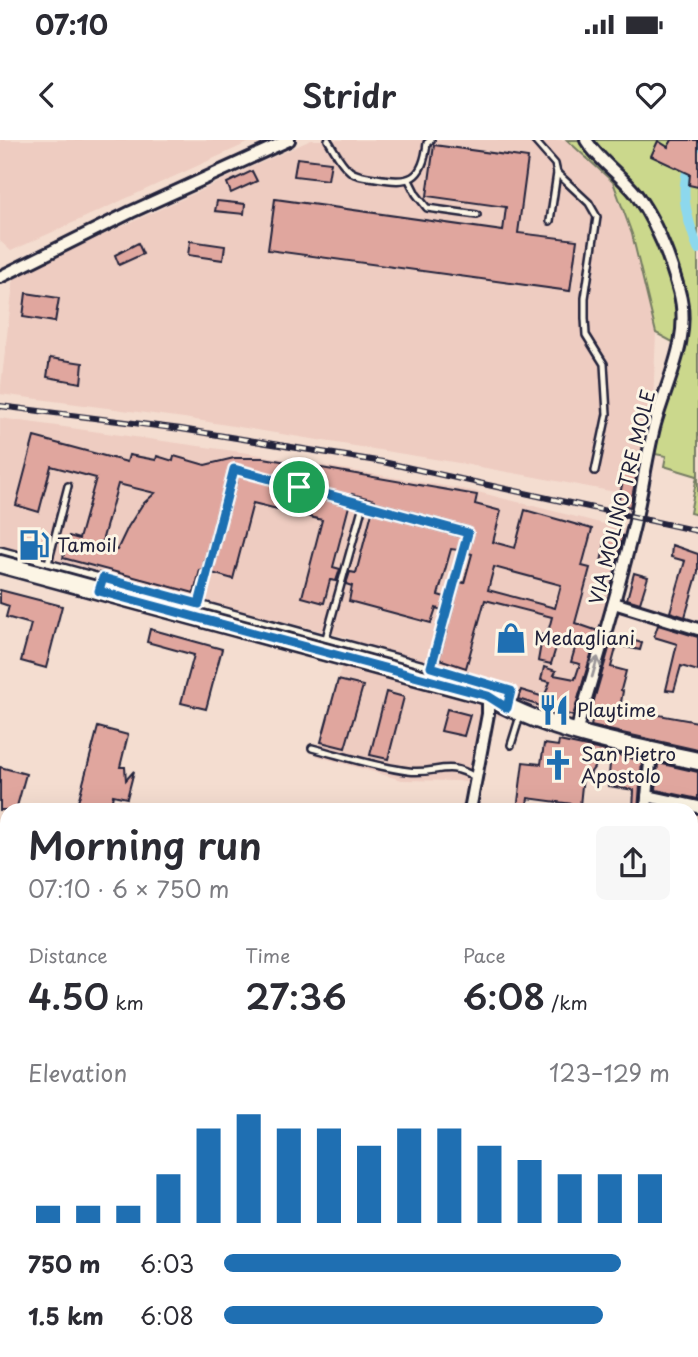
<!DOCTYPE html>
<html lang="en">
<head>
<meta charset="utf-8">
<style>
	body { margin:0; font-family:"Playpen Sans",sans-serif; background:#f7f7f7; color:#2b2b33; height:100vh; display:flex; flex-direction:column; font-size:26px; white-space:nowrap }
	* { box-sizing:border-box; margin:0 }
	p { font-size:23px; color:#7c7c81 }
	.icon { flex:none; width:38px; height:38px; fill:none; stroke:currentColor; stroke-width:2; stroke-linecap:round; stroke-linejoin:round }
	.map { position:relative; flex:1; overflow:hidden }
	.drawer { position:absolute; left:0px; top:663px; width:698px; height:555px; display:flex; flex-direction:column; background:#fff; border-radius:21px 21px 0 0; box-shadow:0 7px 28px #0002 }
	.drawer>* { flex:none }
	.pin { position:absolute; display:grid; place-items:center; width:60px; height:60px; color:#fff; margin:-30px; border:4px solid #fff; border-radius:50%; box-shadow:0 2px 7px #0007 }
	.round { display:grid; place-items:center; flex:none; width:74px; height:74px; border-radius:10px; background:#f7f7f7 }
	.summary { display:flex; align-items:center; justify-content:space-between; height:119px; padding:0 28px }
	h1 { font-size:38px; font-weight:600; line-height:52px }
	.figures { display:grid; grid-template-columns:repeat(3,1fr); gap:10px; height:119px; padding:7px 28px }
	.figures div { display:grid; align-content:center }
	.figures b { font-size:35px; font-weight:600 }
	.figures small { font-size:19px; font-weight:400 }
	.figures p { font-size:19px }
	.chart { height:196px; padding:14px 28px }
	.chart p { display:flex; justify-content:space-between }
	.chart svg { width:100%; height:126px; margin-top:7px; stroke:#1f6fb2; stroke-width:6 }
	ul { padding:0 28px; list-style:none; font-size:23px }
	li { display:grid; grid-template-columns:112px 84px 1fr; align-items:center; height:52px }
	li i { height:18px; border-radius:9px; background:#1f6fb2 }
	.status { display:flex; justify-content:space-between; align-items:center; height:49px; padding:0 35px; background:#fff; direction:ltr }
	.status svg { height:19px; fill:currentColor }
	header { display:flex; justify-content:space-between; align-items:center; height:91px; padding:0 28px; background:#fff; font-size:32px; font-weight:600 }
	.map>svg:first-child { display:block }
	.built { fill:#eeccc1 }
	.green { fill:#cbd88c; stroke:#767d64; stroke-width:2 }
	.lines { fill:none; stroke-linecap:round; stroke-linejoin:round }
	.canal { stroke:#8dd8ed; stroke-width:10 }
	.building { fill:#e0a69e; stroke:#22223b; stroke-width:2; fill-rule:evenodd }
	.service-casing { stroke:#22223b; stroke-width:10 }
	.minor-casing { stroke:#22223b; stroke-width:16 }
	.secondary-casing { stroke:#22223b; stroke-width:21 }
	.service { stroke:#fcf5e5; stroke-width:5 }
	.minor { stroke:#fcf5e5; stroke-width:10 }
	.secondary { stroke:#fcf5e5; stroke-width:16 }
	.rail-casing { stroke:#22223b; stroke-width:6 }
	.rail { stroke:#fcf5e5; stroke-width:3.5; stroke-dasharray:10; stroke-linecap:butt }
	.oneway { stroke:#9a9698 }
	.route-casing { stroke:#fff; stroke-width:14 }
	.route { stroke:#1f6fb2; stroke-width:9 }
	.labels { text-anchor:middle; stroke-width:6; stroke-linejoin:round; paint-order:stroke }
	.street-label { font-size:19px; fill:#22223b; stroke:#fcf5e5 }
	.poi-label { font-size:19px; fill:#22223b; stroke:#fcf5e5; text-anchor:start }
</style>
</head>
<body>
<div class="status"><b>07:10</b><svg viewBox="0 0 49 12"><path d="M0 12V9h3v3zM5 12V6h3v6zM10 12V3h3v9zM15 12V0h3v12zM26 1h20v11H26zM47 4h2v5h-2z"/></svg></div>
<header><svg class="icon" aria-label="back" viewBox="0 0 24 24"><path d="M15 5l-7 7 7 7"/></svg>Stridr<svg class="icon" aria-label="heart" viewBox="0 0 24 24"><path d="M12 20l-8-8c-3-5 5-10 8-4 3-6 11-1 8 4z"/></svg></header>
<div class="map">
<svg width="698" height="1217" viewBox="0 0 698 1217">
	<rect width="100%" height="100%" fill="#f4ddd0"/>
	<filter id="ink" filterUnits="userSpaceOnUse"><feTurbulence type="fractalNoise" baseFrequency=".0143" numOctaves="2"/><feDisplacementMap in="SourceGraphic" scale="14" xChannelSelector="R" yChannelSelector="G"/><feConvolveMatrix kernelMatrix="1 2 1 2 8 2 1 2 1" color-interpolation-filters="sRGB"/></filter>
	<g filter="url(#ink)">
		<!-- built -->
		<g class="built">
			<polygon points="0,0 254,0 11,111 0,101"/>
			<polygon points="311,0 567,0 613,42 632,94 656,193 653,262 637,356 459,323 184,278 0,254 14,136"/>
			<polygon points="0,278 248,313 474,351 628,390 610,471 577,582 493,576 479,645 459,641 402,640 317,616 349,498 197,460 0,406"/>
		</g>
		<!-- green -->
		<g class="green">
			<polygon points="567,0 698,0 698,375 690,373 697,336 664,326 666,316 655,314 665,264 684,208 656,193 632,94 613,42"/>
			<polygon points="698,830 698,955 691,958 691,835"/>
		</g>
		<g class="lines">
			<!-- canal -->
			<g class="canal">
				<path d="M698,2C677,46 683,65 698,109"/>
				<polyline points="691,1063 698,1060"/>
				<polyline points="438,1217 446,1211"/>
			</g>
		</g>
		<!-- building -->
		<g class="building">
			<polygon points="672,0 698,0 698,47 689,45 690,34 651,16 658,1 668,7"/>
			<polygon points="434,5 528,18 518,93 577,100 570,151 268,110 275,59 503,91 506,67 427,56"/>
			<polygon points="297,18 331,22 328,40 294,36"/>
			<polygon points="252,31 257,41 231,53 227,43"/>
			<polygon points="217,61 245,64 244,74 215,71"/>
			<polygon points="190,101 225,106 223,120 188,115"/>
			<polygon points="138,103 143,114 119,125 115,115"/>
			<polygon points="26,153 59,158 55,182 23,177"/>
			<polygon points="50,218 83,223 81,243 47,237"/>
			<path d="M34,297L127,322L129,315L156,320L157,316L173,321L174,316L205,325L234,318H264L477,355L475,364L501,371L493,402L515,408L525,370L592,389L582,426L590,428L575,483L598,491L573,576L518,559L521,550L544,557L550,542L541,540L544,527L556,531L554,535L575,539L580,524L571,522L576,505L558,501L551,524L538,521L541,504L536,503L538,494L547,496L552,477L485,460L466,528L439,519L460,442L464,443L472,414L468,413L473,394L470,388L375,362V360L352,354V356L233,324L229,328L202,431L200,430L194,453L63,418L69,396L79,399L96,338L51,326L39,372L16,365ZM118,344L155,353L142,365L128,387L117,410L101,405ZM494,427L561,445L555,468L488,450Z"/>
			<polygon points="621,331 637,333 630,367 618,364 622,345 619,344"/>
			<polygon points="238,335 349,366 333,427 340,429 336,441 330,440 324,463 302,457 322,380 253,363 233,439 212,433"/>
			<polygon points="372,372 462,397 458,410 451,409 438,455 445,457 441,470 436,468 431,483 349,461 352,446 346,444 350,432 356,433"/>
			<polygon points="607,393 623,396 616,425 601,422"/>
			<polygon points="672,405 698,414 698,432 685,477 670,472 685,421 671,417"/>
			<polygon points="634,433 648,437 640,463 627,459"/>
			<polygon points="0,450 62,466 46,528 21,521 31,484 6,477 9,466 0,463"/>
			<polygon points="658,485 698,497 698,531 681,526 674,551 666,550 677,504 654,497"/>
			<polygon points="150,489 222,509 206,569 181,563 194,515 147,502"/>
			<polygon points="613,495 642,503 640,510 617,505 611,527 626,531 621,550 623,551 620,568 698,582 698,610 591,586 595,568 592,567"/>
			<polygon points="338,540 363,546 345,608 321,602"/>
			<polygon points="386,552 404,557 388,619 370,615"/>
			<polygon points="447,569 470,575 464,596 441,591"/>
			<polygon points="98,587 128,595 120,627 125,627 126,640 134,631 127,658 113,655 110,670 78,662"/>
			<polygon points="559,601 606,611 591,632 590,637 583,636 580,665 528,658 526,670 517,670 523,622 541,624 544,604 558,606"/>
			<polygon points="611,613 642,621 638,670 633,670 634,650 608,646"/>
			<polygon points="658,623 698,632 698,659 656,650"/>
			<polygon points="0,627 26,634 16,670 0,670"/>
		</g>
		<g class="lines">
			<defs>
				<g id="service">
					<path d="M328,0C335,11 340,23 350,31C356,36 367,37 376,38C409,44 423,41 427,3L431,0"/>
					<polyline points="534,0 555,24 557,33 550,81"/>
					<polyline points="557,33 589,63 597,77 585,158 585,178 586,195 604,224 607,274 595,331"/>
					<polyline points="409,40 416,54 427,68 477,75"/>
					<polyline points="0,410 457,534 511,551 508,565"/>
					<polyline points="48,423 68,346"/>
					<polyline points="199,464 234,329 468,393 431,527"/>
					<polyline points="326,498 363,365"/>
					<polyline points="511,605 520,576"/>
					<path d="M312,608C343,616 376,627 408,631C437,635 447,619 476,638"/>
					<polyline points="0,998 7,981"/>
				</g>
				<g id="minor">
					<polyline points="0,137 131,72 289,0"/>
					<polyline points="614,463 698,489"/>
					<path d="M576,592C597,521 619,450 636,377C643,346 647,314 655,284C667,240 692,197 679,151C670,118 656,82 636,54C621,35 599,21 586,0"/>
					<polyline points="647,656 698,667"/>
					<polyline points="470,670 488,574 488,556"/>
					<polyline points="646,670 651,610"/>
					<polyline points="691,842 698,838"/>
					<polyline points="0,1091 7,1095"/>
					<polyline points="79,1217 80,1211"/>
				</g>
				<path id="secondary" d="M0,424L488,556C547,592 631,606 698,621"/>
			</defs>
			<!-- service casing -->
			<use href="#service" class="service-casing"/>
			<!-- minor casing -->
			<use href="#minor" class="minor-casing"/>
			<!-- secondary casing -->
			<use href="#secondary" class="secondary-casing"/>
			<!-- service -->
			<use href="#service" class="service"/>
			<!-- minor -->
			<use href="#minor" class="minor"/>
			<!-- secondary -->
			<use href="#secondary" class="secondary"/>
			<defs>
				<polyline id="rail" points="0,266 181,289 383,322 698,391"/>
			</defs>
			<!-- rail casing -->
			<use href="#rail" class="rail-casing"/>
			<!-- rail -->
			<use href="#rail" class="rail"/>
		</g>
		<!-- one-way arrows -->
		<defs><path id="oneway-shaft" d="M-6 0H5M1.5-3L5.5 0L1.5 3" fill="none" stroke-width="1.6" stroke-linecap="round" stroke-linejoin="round" transform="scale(1.75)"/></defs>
		<use class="oneway" href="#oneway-shaft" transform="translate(595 527) rotate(-74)"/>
	</g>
	<g class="lines" filter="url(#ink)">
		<defs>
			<polygon id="route" points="234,329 468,393 431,527 511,551 507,568 488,556 99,451 103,438 199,464"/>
		</defs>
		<!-- route casing -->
		<use href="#route" class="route-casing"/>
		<!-- route -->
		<use href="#route" class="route"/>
	</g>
	<!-- icons -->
	<defs>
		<symbol id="fuel-bare" viewBox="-9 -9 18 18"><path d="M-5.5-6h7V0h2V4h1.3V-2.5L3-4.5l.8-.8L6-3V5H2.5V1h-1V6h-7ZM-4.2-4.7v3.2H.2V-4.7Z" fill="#1f6fb2" stroke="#fcf5e5" stroke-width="2.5" paint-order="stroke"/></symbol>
		<symbol id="shop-bare" viewBox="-9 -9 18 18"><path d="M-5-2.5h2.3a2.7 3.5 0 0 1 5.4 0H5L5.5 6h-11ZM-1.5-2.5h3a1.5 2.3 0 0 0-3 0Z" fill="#1f6fb2" stroke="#fcf5e5" stroke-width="2.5" paint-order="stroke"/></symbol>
		<symbol id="restaurant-bare" viewBox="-9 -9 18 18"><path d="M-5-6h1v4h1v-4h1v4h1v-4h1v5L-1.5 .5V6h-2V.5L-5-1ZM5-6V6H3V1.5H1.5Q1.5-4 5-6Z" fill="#1f6fb2" stroke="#fcf5e5" stroke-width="2.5" paint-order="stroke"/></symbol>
		<symbol id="church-bare" viewBox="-9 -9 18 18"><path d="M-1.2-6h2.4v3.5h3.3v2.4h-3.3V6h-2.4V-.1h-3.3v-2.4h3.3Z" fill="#1f6fb2" stroke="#fcf5e5" stroke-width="2.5" paint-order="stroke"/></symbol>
	</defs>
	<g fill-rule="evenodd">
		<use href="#fuel-bare" x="12" y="383" width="44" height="44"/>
		<use href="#shop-bare" x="489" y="476" width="44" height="44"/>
		<use href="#restaurant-bare" x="532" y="548" width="44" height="44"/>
		<use href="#church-bare" x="536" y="603" width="44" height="44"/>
	</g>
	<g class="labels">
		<!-- street labels -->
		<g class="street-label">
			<text transform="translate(622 357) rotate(-76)" y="7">VIA MOLINO TRE MOLE</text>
		</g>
		<!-- poi labels -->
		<g class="poi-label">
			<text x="57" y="412">Tamoil</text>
			<text x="534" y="505">Medagliani</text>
			<text x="577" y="577">Playtime</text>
			<text x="581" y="621">San Pietro<tspan x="581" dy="22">Apostolo</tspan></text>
		</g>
	</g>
</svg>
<div class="pin" style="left:299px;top:347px;background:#1e9e55"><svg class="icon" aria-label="arrive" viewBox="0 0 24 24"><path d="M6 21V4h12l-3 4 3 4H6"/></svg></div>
<section class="drawer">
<div class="summary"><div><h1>Morning run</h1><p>07:10 · 6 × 750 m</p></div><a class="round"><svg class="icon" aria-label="share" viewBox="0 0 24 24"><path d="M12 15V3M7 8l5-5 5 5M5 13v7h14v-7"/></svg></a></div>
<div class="figures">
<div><p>Distance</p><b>4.50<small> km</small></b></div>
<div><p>Time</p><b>27:36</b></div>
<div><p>Pace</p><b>6:08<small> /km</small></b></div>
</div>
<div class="chart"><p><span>Elevation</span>123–129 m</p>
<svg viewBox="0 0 160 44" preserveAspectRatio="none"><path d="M5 44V38M15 44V38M25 44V38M35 44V27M45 44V11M55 44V6M65 44V11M75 44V11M85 44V17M95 44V11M105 44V11M115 44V17M125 44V22M135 44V27M145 44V27M155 44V27"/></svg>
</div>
<ul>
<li><b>750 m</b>6:03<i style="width:89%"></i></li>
<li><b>1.5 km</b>6:08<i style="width:85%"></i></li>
</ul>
</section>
</div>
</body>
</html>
